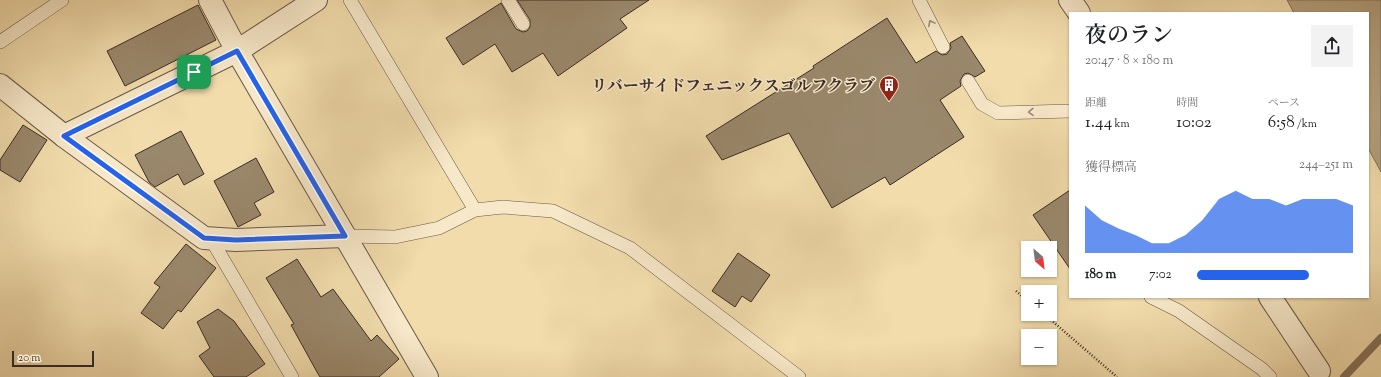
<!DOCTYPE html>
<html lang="ja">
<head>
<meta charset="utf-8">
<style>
	body { margin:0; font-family:"Sorts Mill Goudy","Noto Serif JP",serif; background:#f2f2f2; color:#202124; height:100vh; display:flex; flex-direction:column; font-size:15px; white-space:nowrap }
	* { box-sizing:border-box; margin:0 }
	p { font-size:13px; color:#757577 }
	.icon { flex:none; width:22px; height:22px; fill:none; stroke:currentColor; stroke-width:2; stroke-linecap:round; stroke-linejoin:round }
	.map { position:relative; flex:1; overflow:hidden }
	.panel { position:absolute; left:1069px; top:12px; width:300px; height:286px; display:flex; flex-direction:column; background:#fff; border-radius:0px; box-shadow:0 1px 3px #0004 }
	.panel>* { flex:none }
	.needle { width:26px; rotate:152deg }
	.fabs { position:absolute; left:1021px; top:241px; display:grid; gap:8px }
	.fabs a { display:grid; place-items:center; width:36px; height:36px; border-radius:0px; background:#fff; box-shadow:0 1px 3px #0004; font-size:20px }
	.scale { position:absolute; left:12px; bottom:10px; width:82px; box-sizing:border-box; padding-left:4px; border:2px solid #3b2d26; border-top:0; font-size:11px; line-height:14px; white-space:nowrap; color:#3b2d26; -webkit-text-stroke:3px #f7e8c9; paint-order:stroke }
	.pin { position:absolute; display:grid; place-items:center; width:34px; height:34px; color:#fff; margin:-17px; border-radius:8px; box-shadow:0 2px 6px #0006 }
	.round { display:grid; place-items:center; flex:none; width:42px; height:42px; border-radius:0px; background:#f2f2f2 }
	.overview { display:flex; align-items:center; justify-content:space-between; height:68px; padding:0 16px }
	h1 { font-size:22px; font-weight:600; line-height:30px }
	.stats { display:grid; grid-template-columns:repeat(3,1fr); gap:6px; height:68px; padding:4px 16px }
	.stats div { display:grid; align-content:center }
	.stats b { font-size:17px; font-weight:600 }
	.stats small { font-size:11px; font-weight:400 }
	.stats p { font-size:11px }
	.chart { height:112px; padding:8px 16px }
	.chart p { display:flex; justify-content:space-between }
	.chart svg { width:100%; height:72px; margin-top:4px; fill:#2563eb; opacity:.7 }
	ul { padding:0 16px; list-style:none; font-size:13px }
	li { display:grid; grid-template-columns:64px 48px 1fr; align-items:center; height:30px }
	li i { height:10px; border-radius:5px; background:#2563eb }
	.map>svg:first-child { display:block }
	.water { fill:#b4a07e; stroke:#84725b }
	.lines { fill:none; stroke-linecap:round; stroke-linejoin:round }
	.stream { stroke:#84725b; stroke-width:8 }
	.building { fill:#9a886c; stroke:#3b2d26 }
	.service-casing { stroke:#695948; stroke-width:14 }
	.minor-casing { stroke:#695948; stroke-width:24 }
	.path { stroke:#3b2d26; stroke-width:2.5; stroke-dasharray:1 2; stroke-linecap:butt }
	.service { stroke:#f7e8c9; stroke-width:13 }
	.minor { stroke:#f7e8c9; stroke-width:22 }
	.oneway { stroke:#998a78 }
	.route-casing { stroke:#fff; stroke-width:8 }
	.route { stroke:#2563eb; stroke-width:5 }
	.labels { text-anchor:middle; stroke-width:3; stroke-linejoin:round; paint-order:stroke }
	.poi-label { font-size:16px; font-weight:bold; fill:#3b2d26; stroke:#f7e8c9; text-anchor:end }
</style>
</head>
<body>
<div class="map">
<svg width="1381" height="377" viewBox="0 0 1381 377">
	<rect width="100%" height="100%" fill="#f2dcac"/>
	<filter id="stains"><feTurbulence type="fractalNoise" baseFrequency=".005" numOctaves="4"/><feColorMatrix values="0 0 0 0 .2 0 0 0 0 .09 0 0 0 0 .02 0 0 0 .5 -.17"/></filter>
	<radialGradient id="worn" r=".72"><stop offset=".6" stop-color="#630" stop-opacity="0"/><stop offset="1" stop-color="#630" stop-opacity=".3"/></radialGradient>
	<!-- water -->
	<polygon class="water" points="1287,0 1381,0 1381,172 1368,148 1368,13 1294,13"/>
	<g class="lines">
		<!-- stream -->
		<polyline class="stream" points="1344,377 1381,338"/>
	</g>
	<!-- building -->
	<g class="building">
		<polygon points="517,0 649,0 620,19 627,28 558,76 543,53 512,72 495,44 463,65 446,38 501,3 516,29 523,32 527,31 530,27 530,20"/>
		<polygon points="198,5 216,40 125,86 107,51"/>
		<polygon points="887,18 916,63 936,51 942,55 947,54 951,48 950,43 962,36 985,71 975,77 968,73 964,74 960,81 961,86 940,100 964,137 890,185 885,177 832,208 789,133 722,160 706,136 814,68 813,66"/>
		<polygon points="23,125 47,140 20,182 0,170 0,160"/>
		<polygon points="181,131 204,174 184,185 178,174 155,187 149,182 135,155"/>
		<polygon points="256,158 274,192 254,203 261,215 238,227 214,181"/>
		<polygon points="1070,190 1070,269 1033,215"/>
		<polygon points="186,244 216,268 181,312 178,310 163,329 141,313 160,287 154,283"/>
		<polygon points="738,253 770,275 751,302 742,296 735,307 712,291"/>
		<polygon points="297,259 321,297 333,289 371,341 377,335 399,359 379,377 320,377 317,372 291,325 294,324 266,278"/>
		<polygon points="218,309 234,321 265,364 246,377 214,377 199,356 210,348 197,322"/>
	</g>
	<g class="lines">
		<defs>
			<g id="service">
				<polyline points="350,0 475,210"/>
				<polyline points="508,0 523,24"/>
				<polyline points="919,0 943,47"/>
				<polyline points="0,42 62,0"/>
				<polyline points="968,81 982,104 998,113 1070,111"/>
				<polyline points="345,236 395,237 439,228 475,210 503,207 553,211 630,248 799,377"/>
				<polyline points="211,239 292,377"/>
				<polyline points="1151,297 1179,311 1262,369 1270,377"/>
			</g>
			<g id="minor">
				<polyline points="210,0 237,51 427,377"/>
				<polyline points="1070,0 1079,13"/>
				<polyline points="0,85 64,136 204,238 236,240 345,236"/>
				<polyline points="64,136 237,51 316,0"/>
				<polyline points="1270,297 1319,371"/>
			</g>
		</defs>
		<!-- service casing -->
		<use href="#service" class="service-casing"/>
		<!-- minor casing -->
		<use href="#minor" class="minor-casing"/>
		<!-- path -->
		<g class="path">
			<polyline points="1016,291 1028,301"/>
			<polyline points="1044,314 1117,377"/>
		</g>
		<!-- service -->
		<use href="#service" class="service"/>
		<!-- minor -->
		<use href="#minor" class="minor"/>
	</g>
	<!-- one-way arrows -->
	<defs><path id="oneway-chevron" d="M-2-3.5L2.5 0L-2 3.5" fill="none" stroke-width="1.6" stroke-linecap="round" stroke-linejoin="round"/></defs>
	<g class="oneway">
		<use href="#oneway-chevron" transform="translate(931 23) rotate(-118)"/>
		<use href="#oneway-chevron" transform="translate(1031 112) rotate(178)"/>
	</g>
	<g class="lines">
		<defs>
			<polygon id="route" points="237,51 345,236 236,240 204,238 64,136"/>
		</defs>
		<!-- route casing -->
		<use href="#route" class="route-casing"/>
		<!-- route -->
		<use href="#route" class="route"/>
	</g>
	<!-- icons -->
	<defs>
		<symbol id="building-pin" viewBox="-11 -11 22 30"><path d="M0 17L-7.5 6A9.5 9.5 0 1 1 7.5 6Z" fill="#8f2418" stroke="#f7e8c9"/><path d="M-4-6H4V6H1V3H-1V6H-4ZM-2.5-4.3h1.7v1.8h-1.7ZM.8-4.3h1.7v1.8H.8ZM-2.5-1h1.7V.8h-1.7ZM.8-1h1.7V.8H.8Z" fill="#fff"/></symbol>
	</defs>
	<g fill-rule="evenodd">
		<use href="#building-pin" x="878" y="74" width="22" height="30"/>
	</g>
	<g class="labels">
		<!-- poi labels -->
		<g class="poi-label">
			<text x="875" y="91">リバーサイドフェニックスゴルフクラブ</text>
		</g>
	</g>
	<rect width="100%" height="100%" filter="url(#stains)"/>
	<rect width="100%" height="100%" fill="url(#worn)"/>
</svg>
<div class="fabs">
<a><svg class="needle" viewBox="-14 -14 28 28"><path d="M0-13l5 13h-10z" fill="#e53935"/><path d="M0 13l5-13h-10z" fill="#757577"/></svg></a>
<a>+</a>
<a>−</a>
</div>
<div class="scale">20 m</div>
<div class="pin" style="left:194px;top:72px;background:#1e9e55"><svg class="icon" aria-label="arrive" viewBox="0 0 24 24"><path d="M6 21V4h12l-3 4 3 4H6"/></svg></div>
<section class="panel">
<div class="overview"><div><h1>夜のラン</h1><p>20:47 · 8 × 180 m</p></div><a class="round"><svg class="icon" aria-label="share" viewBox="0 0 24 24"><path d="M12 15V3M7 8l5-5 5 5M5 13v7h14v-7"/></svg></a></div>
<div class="stats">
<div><p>距離</p><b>1.44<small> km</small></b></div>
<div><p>時間</p><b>10:02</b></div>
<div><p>ペース</p><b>6:58<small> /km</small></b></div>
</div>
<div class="chart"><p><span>獲得標高</span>244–251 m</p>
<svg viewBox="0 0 160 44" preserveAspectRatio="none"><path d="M0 44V15L10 24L20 29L30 33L40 38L50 38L60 33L70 24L80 11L90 6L100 11L110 11L120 15L130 11L140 11L150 11L160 15V44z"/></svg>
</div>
<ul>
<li><b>180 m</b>7:02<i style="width:72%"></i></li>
</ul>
</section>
</div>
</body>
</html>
